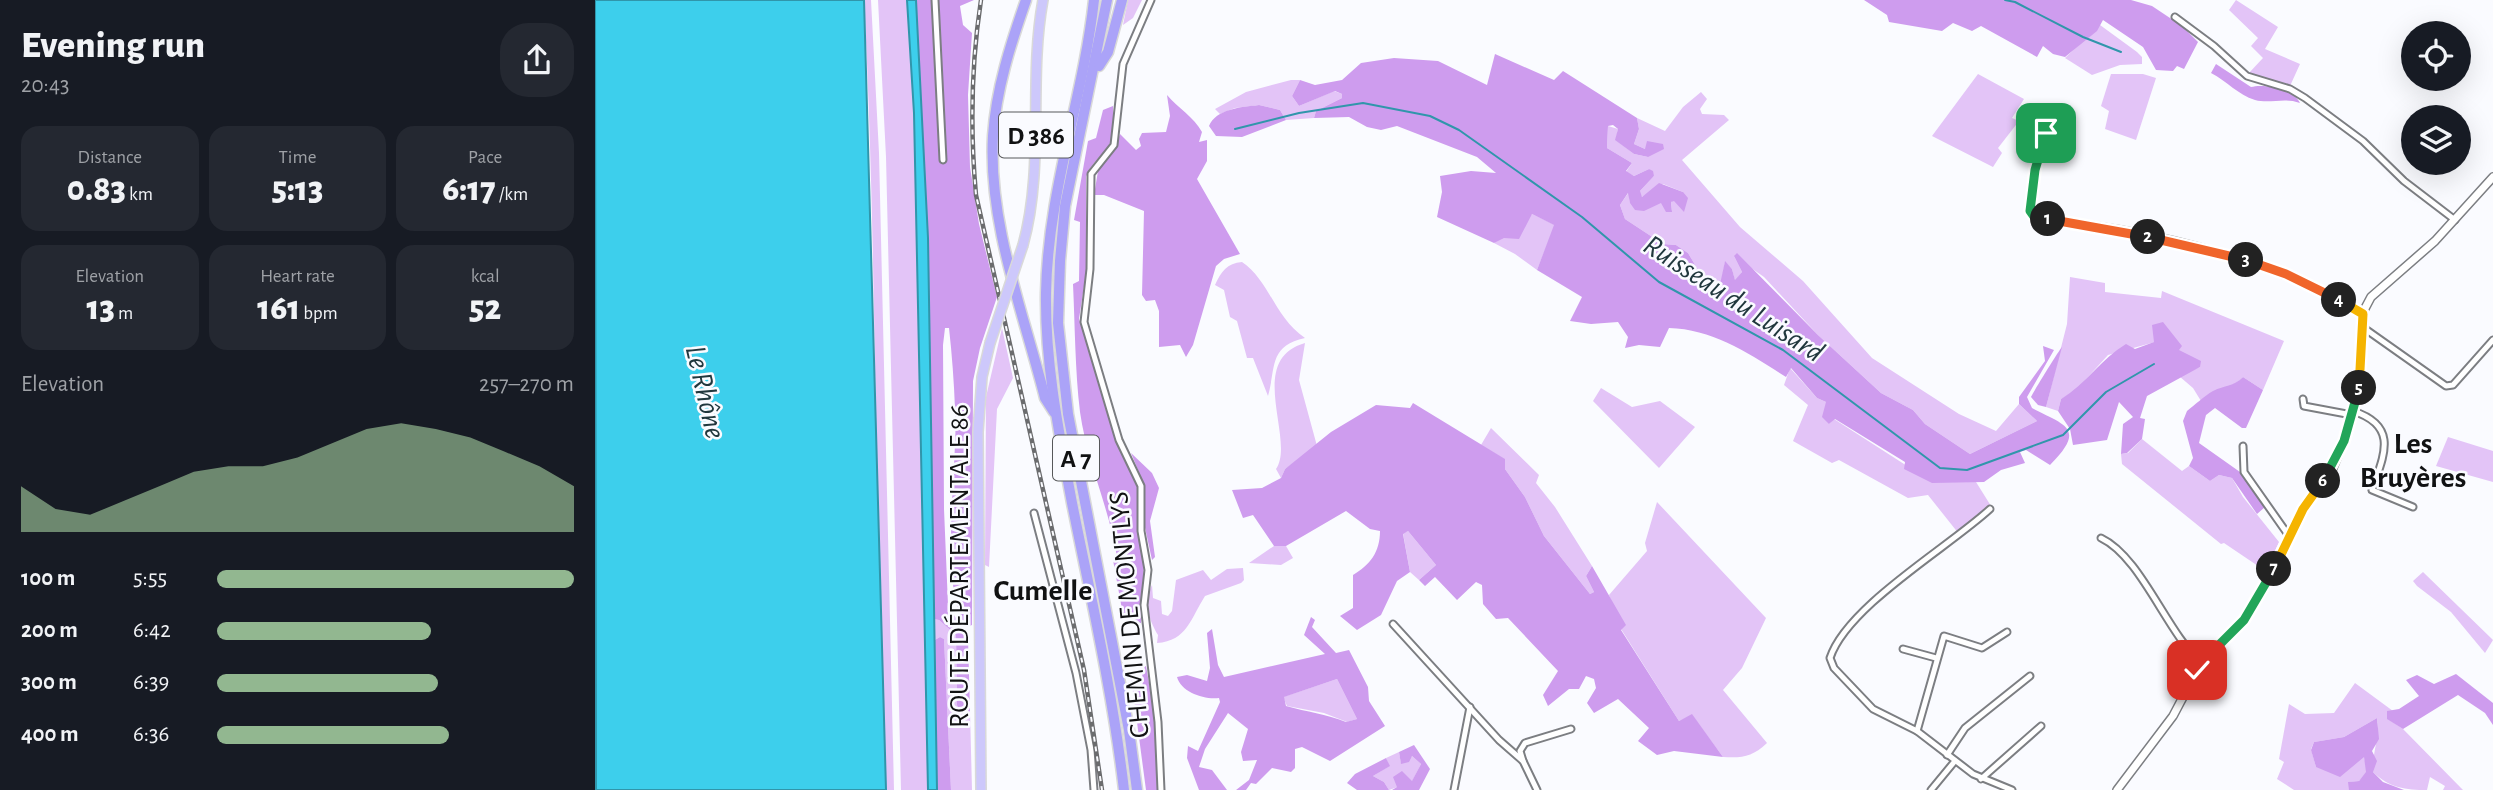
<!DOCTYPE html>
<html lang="en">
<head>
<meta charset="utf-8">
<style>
	body { margin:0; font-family:"Alegreya Sans",sans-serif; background:#242831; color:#f1f3f6; height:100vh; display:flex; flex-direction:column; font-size:26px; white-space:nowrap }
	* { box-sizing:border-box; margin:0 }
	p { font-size:23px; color:#9ea1a6 }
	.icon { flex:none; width:38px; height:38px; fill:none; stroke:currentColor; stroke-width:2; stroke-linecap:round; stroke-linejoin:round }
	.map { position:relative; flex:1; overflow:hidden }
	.details { display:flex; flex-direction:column; background:#171b24; width:595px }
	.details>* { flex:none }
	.tools { position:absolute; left:1806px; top:21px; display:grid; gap:14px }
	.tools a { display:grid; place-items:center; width:70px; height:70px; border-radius:50%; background:#171b24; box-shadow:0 7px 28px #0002; font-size:35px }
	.pin { position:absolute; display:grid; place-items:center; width:60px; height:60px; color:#fff; margin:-30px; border-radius:14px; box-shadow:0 4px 10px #0006 }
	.km { position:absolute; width:35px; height:35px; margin:-18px; border-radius:50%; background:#222; color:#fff; font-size:19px; line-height:35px; text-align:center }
	.round { display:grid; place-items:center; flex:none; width:74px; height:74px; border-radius:28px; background:#242831 }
	.head { display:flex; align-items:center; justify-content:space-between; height:119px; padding:0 21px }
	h1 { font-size:38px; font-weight:800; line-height:52px }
	.metrics { display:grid; grid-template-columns:repeat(3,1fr); gap:10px; height:119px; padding:7px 21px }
	.metrics div { display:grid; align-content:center; border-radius:18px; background:#242831; text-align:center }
	.metrics b { font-size:35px; font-weight:800 }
	.metrics small { font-size:19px; font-weight:400 }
	.metrics p { font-size:19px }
	.chart { height:196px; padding:14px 21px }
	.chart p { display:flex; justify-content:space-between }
	.chart svg { width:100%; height:126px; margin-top:7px; fill:#92b790; opacity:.7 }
	ul { padding:0 21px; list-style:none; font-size:23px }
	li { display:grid; grid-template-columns:112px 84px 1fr; align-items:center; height:52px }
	li i { height:18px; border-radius:9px; background:#92b790 }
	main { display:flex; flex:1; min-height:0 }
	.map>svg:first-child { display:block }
	.green { fill:#e3c4f7 }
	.forest { fill:#ce9cee; fill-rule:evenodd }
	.water { fill:#3dcfec; stroke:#3096ab; stroke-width:2 }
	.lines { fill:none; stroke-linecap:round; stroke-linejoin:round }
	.stream { stroke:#3096ab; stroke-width:2 }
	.minor-casing { stroke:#7c7e82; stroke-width:9 }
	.tertiary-casing { stroke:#7c7e82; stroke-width:10 }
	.primary-casing { stroke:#d9d9d9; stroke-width:12 }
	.motorway-casing { stroke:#d9d9d9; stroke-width:13 }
	.minor { stroke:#fff; stroke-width:5 }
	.tertiary { stroke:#fff; stroke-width:7 }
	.primary { stroke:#cdc8fb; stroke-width:9 }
	.motorway { stroke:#aba3f8; stroke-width:10 }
	.rail-casing { stroke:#6b6c6e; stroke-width:4.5 }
	.rail { stroke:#fafbff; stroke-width:2; stroke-dasharray:5; stroke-linecap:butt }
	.primary-bridge-casing { stroke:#d9d9d9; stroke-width:12; stroke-linecap:butt }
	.primary-bridge { stroke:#cdc8fb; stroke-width:9 }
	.split-1-casing { stroke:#fff; stroke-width:14 }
	.split-2-casing { stroke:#fff; stroke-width:14 }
	.split-3-casing { stroke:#fff; stroke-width:14 }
	.split-4-casing { stroke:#fff; stroke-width:14 }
	.split-5-casing { stroke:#fff; stroke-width:14 }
	.split-6-casing { stroke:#fff; stroke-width:14 }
	.split-7-casing { stroke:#fff; stroke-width:14 }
	.split-8-casing { stroke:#fff; stroke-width:14 }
	.split-9-casing { stroke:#fff; stroke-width:14 }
	.split-1 { stroke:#22a559; stroke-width:9 }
	.split-2 { stroke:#f0652b; stroke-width:9 }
	.split-3 { stroke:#f0652b; stroke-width:9 }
	.split-4 { stroke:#f0652b; stroke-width:9 }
	.split-5 { stroke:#f5b400; stroke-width:9 }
	.split-6 { stroke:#22a559; stroke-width:9 }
	.split-7 { stroke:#f5b400; stroke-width:9 }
	.split-8 { stroke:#22a559; stroke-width:9 }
	.split-9 { stroke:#f5b400; stroke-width:9 }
	.labels { text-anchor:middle; stroke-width:5; stroke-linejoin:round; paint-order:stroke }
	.shield { fill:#fafbff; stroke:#57585a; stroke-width:2 }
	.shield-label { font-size:26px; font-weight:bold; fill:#111213 }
	.street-label { font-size:28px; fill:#111213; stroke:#fafbff }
	.water-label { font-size:30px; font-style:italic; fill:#21383e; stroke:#fafbff }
	.neighbourhood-label { font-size:30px; font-weight:bold; fill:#111213; stroke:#fafbff }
</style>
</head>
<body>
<main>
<section class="details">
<div class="head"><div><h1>Evening run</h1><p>20:43</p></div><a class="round"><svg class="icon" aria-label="share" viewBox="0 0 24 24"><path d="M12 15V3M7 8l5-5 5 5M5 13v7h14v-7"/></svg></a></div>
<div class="metrics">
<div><p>Distance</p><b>0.83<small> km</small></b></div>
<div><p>Time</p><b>5:13</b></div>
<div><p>Pace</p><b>6:17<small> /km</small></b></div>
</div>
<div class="metrics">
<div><p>Elevation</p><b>13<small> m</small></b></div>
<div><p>Heart rate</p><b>161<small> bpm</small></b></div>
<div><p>kcal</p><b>52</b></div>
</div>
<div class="chart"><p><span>Elevation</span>257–270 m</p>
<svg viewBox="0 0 160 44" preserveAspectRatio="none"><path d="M0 44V28L10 36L20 38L30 33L40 28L50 23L60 21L70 21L80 18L90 13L100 8L110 6L120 8L130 11L140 16L150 21L160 28V44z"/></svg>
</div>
<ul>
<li><b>100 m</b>5:55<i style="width:100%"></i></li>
<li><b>200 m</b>6:42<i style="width:60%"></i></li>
<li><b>300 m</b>6:39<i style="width:62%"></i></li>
<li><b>400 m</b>6:36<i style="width:65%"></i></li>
</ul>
</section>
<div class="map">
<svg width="1898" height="790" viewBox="0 0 1898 790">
	<rect width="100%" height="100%" fill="#fafbff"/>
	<!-- green -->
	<g class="green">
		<path d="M269,0H276L284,153L299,790H291C278,527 283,263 269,0Z"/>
		<polygon points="283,0 312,0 319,113 333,790 306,790 291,157"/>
		<polygon points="533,0 547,0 538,18 528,25"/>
		<polygon points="1641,0 1683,27 1670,49 1705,64 1695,86 1653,74 1668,58 1656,46 1663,38 1634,10"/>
		<polygon points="1505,25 1542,52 1547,57 1547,64 1525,65 1497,75 1470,58"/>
		<polygon points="1383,74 1429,99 1417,118 1424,121 1403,148 1407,153 1398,167 1337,136"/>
		<polygon points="1516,74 1548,74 1561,78 1541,140 1510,129 1514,111 1506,106"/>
		<polygon points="696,80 705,80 697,96 704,106 739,91 747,94 747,98 721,111 719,118 691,120 685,110 664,105 640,108 625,114 620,109 651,92"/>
		<polygon points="1106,92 1112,99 1105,109 1107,114 1129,115 1134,120 1087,160 1145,227 1208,281 1277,358 1364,414 1401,431 1424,404 1442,421 1375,454 1330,424 1318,410 1286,393 1223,335 1169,277 1139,256 1147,272 1140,281 1137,269 1130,262 1125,289 1108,278 1093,253 1081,245 1068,244 1030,219 1025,205 1034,192 1035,203 1067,203 1077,211 1076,202 1088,192 1068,184 1047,197 1044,192 1059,176 1054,169 1039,176 1031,172 1037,163 1012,148 1013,126 1023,129 1021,140 1039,154 1053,157 1050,149 1039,144 1044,129 1042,118 1070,131 1088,107"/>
		<polygon points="937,214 960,225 942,270 920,254 899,243"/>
		<path d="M647,262C674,280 680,318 710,338C673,346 681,369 673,396L658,358H652L642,321L635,317L629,290L620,285C626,272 632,263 647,262Z"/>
		<path d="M1475,277L1510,283V292L1566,298L1567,291L1689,341L1668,390L1648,377C1637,389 1619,390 1606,401L1598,388L1584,376L1605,367L1560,342L1513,355L1481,390L1466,399L1463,411L1451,407L1472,324Z"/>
		<polygon points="407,328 418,378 402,409 394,567 390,565 391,397"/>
		<path d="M710,343L704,380L722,446L690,469L686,478L681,469C701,440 650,360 710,343Z"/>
		<polygon points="1195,368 1222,398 1231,402 1234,424 1239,419 1337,482 1381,482 1396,506 1364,534 1333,495 1313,498 1244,460 1237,463 1198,441 1213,405 1189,385"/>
		<polygon points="1006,388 1037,407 1065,401 1100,427 1064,468 998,401"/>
		<polygon points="896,428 944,475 941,483 960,507 997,566 991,576 999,592 995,594 949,536 930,497 910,469 909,459 886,445"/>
		<polygon points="1853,437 1898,451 1898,482 1841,466"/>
		<polygon points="1547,439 1587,471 1594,466 1615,481 1624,475 1637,478 1648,497 1684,542 1673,566 1666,568 1629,543 1626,544 1527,464 1526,454 1533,453"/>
		<path d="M1062,502L1171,618L1147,668L1128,690L1172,743C1157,757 1148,758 1128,757L1097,715L1084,721L1026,629L1014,595L1052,551L1050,543Z"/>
		<polygon points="813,531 841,565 824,580 815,572 808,533"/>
		<polygon points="679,546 691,546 698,558 686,565 654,563"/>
		<path d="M648,568L649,580L646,583L610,596C596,618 592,641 562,643L563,635C554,620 548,602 557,585L558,598L566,601L567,614L573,616L577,611L581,580L608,570L616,580L632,569Z"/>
		<polygon points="1828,572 1898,640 1890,653 1856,612 1822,586 1818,581"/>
		<polygon points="338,619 344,620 361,635 362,705 365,714 375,711 377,790 356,790 349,639 345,637 338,641"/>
		<polygon points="742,679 762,719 752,722 729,713 692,706 688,697"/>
		<path d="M1760,683L1798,711L1792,712L1793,719L1808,729L1868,790H1848L1850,786L1835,777L1832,790C1811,790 1794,788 1778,772C1777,752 1785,738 1782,718L1749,737L1719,742L1716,749L1721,767L1769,756L1772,772L1764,781L1754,782V790H1699L1682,779L1689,762L1684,759L1694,704L1710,714L1739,713Z"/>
		<polygon points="804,752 806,763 817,756 826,764 817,782 794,790 789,782 778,776 794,766 791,758"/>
	</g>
	<!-- forest -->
	<g class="forest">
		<path d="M321,0H379L365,6L368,25L377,33L373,95L375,167L384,224L402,297L385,348L378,381L377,625L372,627C342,591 364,458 360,409C359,382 357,355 354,328H350L348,345L349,509L353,605L373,638L375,711L365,714L362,705L361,635L344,620L338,619L333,238Z"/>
		<polygon points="1269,0 1536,0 1557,6 1587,26 1603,42 1589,69 1582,66 1578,71 1561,70 1548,47 1508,20 1502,31 1470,57 1458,54 1448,46 1442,57 1386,26 1377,31 1358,23 1347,31 1294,22 1292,15"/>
		<path d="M900,54L959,80L968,71L1042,118L1044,129L1039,144L1050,149L1052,141L1068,144L1069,149L1053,157L1039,154L1020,140L1023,129L1018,125L1013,126L1012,148L1037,163L1031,171L1039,176L1054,169L1058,171L1059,176L1045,191L1047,197L1064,183L1088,192L1093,198L1089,212L1079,201L1076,202L1077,212H1071L1066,203L1049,211L1040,210L1035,203L1033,193L1025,205L1030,219L1068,244L1081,245L1093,253L1108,278L1124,289L1130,261L1137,269L1140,280L1147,272L1139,256L1142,253L1223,335L1286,393L1318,410L1330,424L1375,454L1442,421L1424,404V397L1450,361L1448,346L1459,350L1432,397L1437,408C1468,425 1493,427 1455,465L1431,450L1425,452L1430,463L1406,470L1389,482L1337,483L1309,469L1310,462L1240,419L1234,424L1227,417L1231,402L1222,398L1196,368L1191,377C1155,354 1118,329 1074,328L1065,347L1044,345L1030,348L1033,337L1023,322L996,324L975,321L987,297L942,270L959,225L937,214L924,239L909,238L899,243L842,217L847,192L845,176L876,171L901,173L882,157L802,126L786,130L772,127L754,117L719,118L721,111L747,98V94L740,91L704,106L697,96L705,80L720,85L747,80L766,63L799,58L843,61L892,85Z"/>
		<path d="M1621,64L1656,87C1670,83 1699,90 1705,103C1689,97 1676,104 1660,100C1643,95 1632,81 1616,73Z"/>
		<path d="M572,95C583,108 599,117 607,132L604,142L612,140V161L602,179L645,254L629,259L621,266L598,345L591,357L585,345L564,347V311L560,300L551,301L547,295L549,211L509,195H499L503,171L520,149L525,134L541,150L546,146L544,139L547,133L571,132L575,116Z"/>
		<path d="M664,105L685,110L691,120L647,137L621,136L614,126C621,109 646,107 664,105Z"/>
		<path d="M518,106C518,118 521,134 514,145C506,157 496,163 491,177V273L484,319L504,373L522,444L543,488V533L549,565L546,623L530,626L518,560L522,557C514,507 492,462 485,412C480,370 480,326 478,284L484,281L485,222L479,220L493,141L501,138L508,110Z"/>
		<path d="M1568,322L1587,346L1584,350L1606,361L1605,367L1552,396L1545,418L1550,419L1547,439L1532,453L1526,454L1528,424L1538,417L1524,402L1512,440L1478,445L1475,429L1463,411L1466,399C1491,384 1506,359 1531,344L1540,349L1559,342L1557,325Z"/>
		<path d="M1467,347L1451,407L1443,405L1436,397C1437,394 1464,350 1467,347Z"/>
		<path d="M1648,377L1668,390L1651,428H1647L1620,408L1611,415L1604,443L1645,472L1670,507L1662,514L1637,478L1624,475L1615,481L1594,466L1598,458L1588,421L1592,411C1600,405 1609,396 1618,391C1630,385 1638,387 1648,377Z"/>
		<path d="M818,403L910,459V469L930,497L949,536L995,594L999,592L991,576L997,566L1031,625L1026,630L1084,721L1097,714L1128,757L1079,751L1062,755L1043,741L1054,728L1023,699L999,713L992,703L1001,688L999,679L991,676L984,689H974L953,706L948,695L963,671L913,618L901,619L888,604L887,585L881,582L862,600L840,577L830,586L824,580L841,565L813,531L808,534L815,572L802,581L786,615L762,630L745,616L758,608V575C775,565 785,552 785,531L775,529L751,511L691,546H679L658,515L648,518L637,490L667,488L686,478L690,469L736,432L781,405L815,408Z"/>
		<polygon points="536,453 557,473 564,488 555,521 560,557 557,560 549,523 548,482"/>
		<path d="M716,617L720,620L717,627L741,653L754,650L773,687L774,701L790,726L735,761L707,747L700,749V768L696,772L677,768L661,784L656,783L651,790H641L654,780L662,760L648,761L646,752L653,729L633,713L610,749L604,767L617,770L632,790H604L592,758L593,746L603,751L625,702L624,698C609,700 586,692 582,677L592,675L612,681L615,668L612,633L617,629L623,665L629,677L730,654L709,635ZM742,679L762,719L751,722C731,714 712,712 691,706L689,697Z"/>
		<polygon points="345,637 349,639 356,790 342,790 338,641"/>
		<polygon points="551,666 561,722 562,790 551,790 536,677 540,678 548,695 547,668"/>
		<polygon points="1861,674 1898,703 1898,725 1890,713 1863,695 1808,729 1792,719 1792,711 1804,709 1824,696 1811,680 1822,675 1839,684"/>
		<polygon points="1782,718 1784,739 1777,751 1782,761 1778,772 1788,782 1809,790 1754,790 1753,782 1764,781 1771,772 1769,757 1745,777 1721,767 1716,750 1719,742 1749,737"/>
		<polygon points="819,745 835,769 824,790 797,790 802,787 798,777 807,771 817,781 826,764 817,756 814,762 806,764 804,752"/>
		<polygon points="791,758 795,766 778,776 789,782 794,790 762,790 752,783 760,774"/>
	</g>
	<!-- water -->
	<g class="water">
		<polygon points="0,0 269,0 291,790 1,790"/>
		<polygon points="312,0 321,0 333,238 342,790 333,790 319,113"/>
	</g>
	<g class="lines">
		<!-- stream -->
		<g class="stream">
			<polyline points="1410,0 1420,2 1488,37 1526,52"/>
			<polyline points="640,129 704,113 768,103 835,116 864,130 987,217 1064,282 1188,350 1345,468 1372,470 1468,435 1511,392 1559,364"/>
		</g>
		<defs>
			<g id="minor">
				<polyline points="340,0 348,160"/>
				<polyline points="556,0 528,64 519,145 496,174 495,269 489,322 524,440 546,486 546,531 553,570 549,605 563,722 566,790"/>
				<polyline points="1580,17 1619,46 1652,76 1695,89 1710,98 1768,141 1809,181 1860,220"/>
				<path d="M1451,133L1440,170L1435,211L1440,218C1552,229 1671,256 1767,314"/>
				<polyline points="1766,326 1851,386 1858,385 1898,340"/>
				<polyline points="1708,399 1709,406 1757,415"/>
				<path d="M1758,411C1804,426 1789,455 1777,490L1818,507"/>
				<polyline points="1648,446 1649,472 1694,536"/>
				<path d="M1395,509C1354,547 1252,606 1235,658L1239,668L1278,709L1322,731L1378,774L1417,790"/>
				<polyline points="439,513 481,673 496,750 499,790"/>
				<path d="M1506,538C1546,557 1571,631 1606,663"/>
				<polyline points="798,624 904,740 928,761 942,790"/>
				<polyline points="1308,649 1341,658"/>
				<polyline points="1322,731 1349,636 1387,648 1412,632"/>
				<polyline points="1352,755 1370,728 1435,676"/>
				<polyline points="928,761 925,751 930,743 976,729"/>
				<polyline points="1386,779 1446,726"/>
				<polyline points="859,790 875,707"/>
				<polyline points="1336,790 1360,761"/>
			</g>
			<polyline id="tertiary" points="1522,790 1578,716 1606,663 1641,629 1656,610 1708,509 1737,470 1749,441 1764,387 1767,314 1776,297 1840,241 1898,177"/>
			<g id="primary">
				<path d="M428,245C450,165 433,82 448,0"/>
				<polyline points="386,790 383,432 387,377 395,343"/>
			</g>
			<g id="motorway">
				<path d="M431,0C416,43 401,89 398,136C393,224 429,314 450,398L459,412"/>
				<path d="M499,0C488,100 453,189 451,293C450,364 464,433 477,503C496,598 518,694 529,790"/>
				<polyline points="512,0 470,206 465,261 463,323 473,414 534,730 542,790"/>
				<polyline points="504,66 513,52 527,0"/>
			</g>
		</defs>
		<!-- minor casing -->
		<use href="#minor" class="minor-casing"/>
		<!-- tertiary casing -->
		<use href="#tertiary" class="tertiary-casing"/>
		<!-- primary casing -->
		<use href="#primary" class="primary-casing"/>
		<!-- motorway casing -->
		<use href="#motorway" class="motorway-casing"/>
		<!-- minor -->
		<use href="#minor" class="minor"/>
		<!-- tertiary -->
		<use href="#tertiary" class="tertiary"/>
		<!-- primary -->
		<use href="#primary" class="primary"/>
		<!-- motorway -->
		<use href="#motorway" class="motorway"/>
		<defs>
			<path id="rail" d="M386,0C376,66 375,129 381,195L489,670L507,790"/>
		</defs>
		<!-- rail casing -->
		<use href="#rail" class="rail-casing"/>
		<!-- rail -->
		<use href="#rail" class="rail"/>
		<defs>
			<polyline id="primary-bridge" points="395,343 428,245"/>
		</defs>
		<!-- primary-bridge casing -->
		<use href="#primary-bridge" class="primary-bridge-casing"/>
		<!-- primary-bridge -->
		<use href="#primary-bridge" class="primary-bridge"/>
	</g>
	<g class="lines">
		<defs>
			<polyline id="split-1" points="1451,133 1440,170 1435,211 1440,218 1453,219"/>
			<polyline id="split-2" points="1453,219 1553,237"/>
			<polyline id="split-3" points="1553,237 1651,260"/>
			<polyline id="split-4" points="1651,260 1691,274 1744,300"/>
			<polyline id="split-5" points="1744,300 1768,314 1764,388"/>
			<polyline id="split-6" points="1728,481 1749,441 1764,388"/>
			<polyline id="split-7" points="1679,569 1708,509 1728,481"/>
			<polyline id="split-8" points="1619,650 1649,620 1679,569"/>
			<polyline id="split-9" points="1602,670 1619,650"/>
		</defs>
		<!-- split-1 casing -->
		<use href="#split-1" class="split-1-casing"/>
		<!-- split-2 casing -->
		<use href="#split-2" class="split-2-casing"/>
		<!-- split-3 casing -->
		<use href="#split-3" class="split-3-casing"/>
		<!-- split-4 casing -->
		<use href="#split-4" class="split-4-casing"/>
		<!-- split-5 casing -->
		<use href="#split-5" class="split-5-casing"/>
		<!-- split-6 casing -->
		<use href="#split-6" class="split-6-casing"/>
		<!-- split-7 casing -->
		<use href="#split-7" class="split-7-casing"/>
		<!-- split-8 casing -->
		<use href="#split-8" class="split-8-casing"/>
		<!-- split-9 casing -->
		<use href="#split-9" class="split-9-casing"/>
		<!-- split-1 -->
		<use href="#split-1" class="split-1"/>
		<!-- split-2 -->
		<use href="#split-2" class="split-2"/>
		<!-- split-3 -->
		<use href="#split-3" class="split-3"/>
		<!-- split-4 -->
		<use href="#split-4" class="split-4"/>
		<!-- split-5 -->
		<use href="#split-5" class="split-5"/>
		<!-- split-6 -->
		<use href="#split-6" class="split-6"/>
		<!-- split-7 -->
		<use href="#split-7" class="split-7"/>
		<!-- split-8 -->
		<use href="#split-8" class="split-8"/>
		<!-- split-9 -->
		<use href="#split-9" class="split-9"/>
	</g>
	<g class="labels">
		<!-- shield labels -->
		<g class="shield">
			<rect x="404" y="112.5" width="74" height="45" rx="5"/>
			<rect x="458" y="435.5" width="46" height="45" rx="5"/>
		</g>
		<g class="shield-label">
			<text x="441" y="144">D 386</text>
			<text x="481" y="467">A 7</text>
		</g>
		<!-- street labels -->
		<g class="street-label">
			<text transform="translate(363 566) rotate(-90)" y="10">ROUTE DÉPARTEMENTALE 86</text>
			<text transform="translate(533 615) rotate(-95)" y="10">CHEMIN DE MONTLYS</text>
		</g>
		<!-- water labels -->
		<g class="water-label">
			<text transform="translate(1139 298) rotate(33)" y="10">Ruisseau du Luisard</text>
			<text transform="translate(111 392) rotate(77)" y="10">Le Rhône</text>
		</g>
		<!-- neighbourhood labels -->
		<g class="neighbourhood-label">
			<text x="1818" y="453">Les<tspan x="1818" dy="34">Bruyères</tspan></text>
			<text x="448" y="600">Cumelle</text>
		</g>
	</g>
</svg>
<div class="tools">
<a><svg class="icon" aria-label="locate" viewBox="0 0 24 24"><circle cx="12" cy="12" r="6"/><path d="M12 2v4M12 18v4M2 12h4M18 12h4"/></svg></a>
<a><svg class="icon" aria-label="layers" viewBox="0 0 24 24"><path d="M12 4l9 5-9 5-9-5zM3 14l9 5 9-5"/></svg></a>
</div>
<div class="pin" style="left:1451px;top:133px;background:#1e9e55"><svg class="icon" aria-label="arrive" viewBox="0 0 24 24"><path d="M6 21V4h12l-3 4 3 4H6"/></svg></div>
<div class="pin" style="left:1602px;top:670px;background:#d93025"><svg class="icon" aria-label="check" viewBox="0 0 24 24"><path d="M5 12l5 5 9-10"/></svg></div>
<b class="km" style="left:1453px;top:219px">1</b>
<b class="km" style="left:1553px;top:237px">2</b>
<b class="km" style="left:1651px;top:260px">3</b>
<b class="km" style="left:1744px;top:300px">4</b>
<b class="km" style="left:1764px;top:388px">5</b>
<b class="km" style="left:1728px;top:481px">6</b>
<b class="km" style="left:1679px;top:569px">7</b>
</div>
</main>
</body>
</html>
